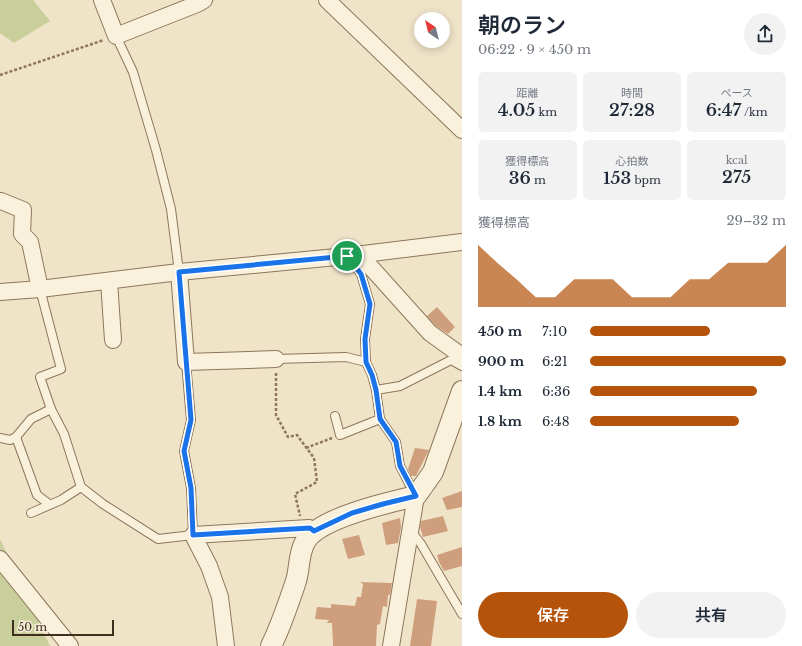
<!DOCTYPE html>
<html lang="ja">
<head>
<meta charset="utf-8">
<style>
	body { margin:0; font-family:"Libre Baskerville","Noto Sans JP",serif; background:#f2f2f3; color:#1f2937; height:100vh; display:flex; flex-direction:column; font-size:15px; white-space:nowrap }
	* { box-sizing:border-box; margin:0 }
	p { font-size:13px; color:#747a83 }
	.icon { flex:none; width:22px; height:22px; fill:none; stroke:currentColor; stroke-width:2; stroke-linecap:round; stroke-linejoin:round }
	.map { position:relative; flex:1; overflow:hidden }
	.details { display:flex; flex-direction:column; background:#fff; width:340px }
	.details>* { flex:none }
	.needle { width:26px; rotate:325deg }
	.fabs { position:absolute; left:414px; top:12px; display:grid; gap:8px }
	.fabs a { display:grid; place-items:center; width:36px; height:36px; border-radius:50%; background:#fff; box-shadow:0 2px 10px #0003; font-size:20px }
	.scale { position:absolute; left:12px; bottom:10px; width:102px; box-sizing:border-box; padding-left:4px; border:2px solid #3d2e20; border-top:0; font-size:11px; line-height:14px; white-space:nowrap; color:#3d2e20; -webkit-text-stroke:3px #f7eed8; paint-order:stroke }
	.pin { position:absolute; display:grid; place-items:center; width:34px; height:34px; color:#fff; margin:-17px; border:2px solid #fff; border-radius:50%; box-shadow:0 1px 4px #0007 }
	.round { display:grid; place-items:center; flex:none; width:42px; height:42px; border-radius:21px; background:#f2f2f3 }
	.summary { display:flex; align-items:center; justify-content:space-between; height:68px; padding:0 16px }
	h1 { font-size:22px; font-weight:600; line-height:30px }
	.stats { display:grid; grid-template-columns:repeat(3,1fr); gap:6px; height:68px; padding:4px 16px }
	.stats div { display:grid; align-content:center; border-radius:6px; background:#f2f2f3; text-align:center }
	.stats b { font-size:17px; font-weight:600 }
	.stats small { font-size:11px; font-weight:400 }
	.stats p { font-size:11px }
	.chart { height:112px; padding:8px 16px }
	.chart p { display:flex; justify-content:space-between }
	.chart svg { width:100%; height:72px; margin-top:4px; fill:#b45309; opacity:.7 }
	.cta { display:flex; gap:8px; margin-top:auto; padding:8px 16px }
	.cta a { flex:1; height:46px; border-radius:24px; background:#b45309; color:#fff; font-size:16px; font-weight:600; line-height:46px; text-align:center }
	.cta a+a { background:#f2f2f3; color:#1f2937 }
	ul { padding:0 16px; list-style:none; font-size:13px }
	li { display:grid; grid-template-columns:64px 48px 1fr; align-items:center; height:30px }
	li i { height:10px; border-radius:5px; background:#b45309 }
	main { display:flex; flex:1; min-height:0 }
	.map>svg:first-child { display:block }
	.green { fill:#c9cf9b }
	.building { fill:#cf9f7d }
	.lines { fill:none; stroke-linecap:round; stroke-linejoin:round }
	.service-casing { stroke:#8d765c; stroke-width:10 }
	.minor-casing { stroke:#8d765c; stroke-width:18 }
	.tertiary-casing { stroke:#8d765c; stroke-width:22 }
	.path { stroke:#8d765c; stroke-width:2.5; stroke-dasharray:3 2; stroke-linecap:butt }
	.service { stroke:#faf1dc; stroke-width:8 }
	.minor { stroke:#faf1dc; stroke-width:16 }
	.tertiary { stroke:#faf1dc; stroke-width:20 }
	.route-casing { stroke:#fff; stroke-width:8 }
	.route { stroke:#1a73e8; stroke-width:5 }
</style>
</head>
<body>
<main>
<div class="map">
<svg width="462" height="646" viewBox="0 0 462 646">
	<rect width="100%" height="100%" fill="#f0e4c8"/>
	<!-- green -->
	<g class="green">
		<polygon points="0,0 33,0 50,21 14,43 0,33"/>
		<polygon points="0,539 50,646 0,646"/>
	</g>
	<!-- building -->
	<g class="building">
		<polygon points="437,307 455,327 448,334 436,326 427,316"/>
		<polygon points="415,448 429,450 416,476 411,476 408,469"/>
		<polygon points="462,491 462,507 447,510 442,498"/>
		<polygon points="443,516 448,531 423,537 420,527 421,521"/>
		<polygon points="400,518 401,527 398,543 386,545 382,523"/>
		<polygon points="359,535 365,555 348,559 342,539"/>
		<polygon points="462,547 462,566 444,571 439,562 437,555"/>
		<polygon points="360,582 392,583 390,595 388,595 387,607 383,606 380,624 377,625 376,646 333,646 332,623 327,623 329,620 315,619 317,607 331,608 331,604 355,606 357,597 361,597 363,584"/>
		<polygon points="417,599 437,601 431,646 410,646"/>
	</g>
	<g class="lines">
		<defs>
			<g id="service">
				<polyline points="116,36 133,72 156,150 171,209 179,272"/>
				<polyline points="347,256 361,274 370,304 365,339 366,362 372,375 376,390 380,419 396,442 400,466 415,495"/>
				<polyline points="40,289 61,369 40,377 51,409 64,434 81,487 103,504 158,539 193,535 191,488 184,451 191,420 186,362"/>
				<polyline points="276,359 346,357 366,362"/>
				<polyline points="376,390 400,386 451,360 462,366"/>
				<polyline points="335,416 340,435 380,419"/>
				<polyline points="16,437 37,495 49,504"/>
				<polyline points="0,438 10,440 16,437 31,419 51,409"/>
				<polyline points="31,513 61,500 81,487"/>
				<polyline points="411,531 421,544 462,614"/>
			</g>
			<g id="minor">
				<polyline points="102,0 116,36 197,4 204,0"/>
				<polyline points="327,0 462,130"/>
				<polyline points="1,201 23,210 22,234 30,242 40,289"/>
				<polyline points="359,254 430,333 462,356"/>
				<polyline points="179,272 186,362 276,359"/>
				<polyline points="109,281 113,340"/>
				<polyline points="0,292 40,289 179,272 347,256 462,242"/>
				<polyline points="0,559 70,646"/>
				<polyline points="226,646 220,597 209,566 193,535 309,528 314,531"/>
				<polyline points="391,646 416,496"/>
			</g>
			<path id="tertiary" d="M271,646C281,626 289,602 296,581C300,568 298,555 305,542C318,518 390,502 416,496L433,472L462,391"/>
		</defs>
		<!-- service casing -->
		<use href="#service" class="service-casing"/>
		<!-- minor casing -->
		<use href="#minor" class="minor-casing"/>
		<!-- tertiary casing -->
		<use href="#tertiary" class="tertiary-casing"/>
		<!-- path -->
		<g class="path">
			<polyline points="0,75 104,40"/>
			<polyline points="276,373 276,415 288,437 297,435 314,458 317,482 295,494 300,516"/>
			<polyline points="306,448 332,438"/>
		</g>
		<!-- service -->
		<use href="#service" class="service"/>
		<!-- minor -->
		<use href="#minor" class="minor"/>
		<!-- tertiary -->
		<use href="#tertiary" class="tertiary"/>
	</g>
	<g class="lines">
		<defs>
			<polygon id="route" points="347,256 361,274 370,304 365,339 366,362 372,375 376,390 380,419 396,442 400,466 416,496 383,504 352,513 314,531 310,528 193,535 191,488 184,451 191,420 179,272"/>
		</defs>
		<!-- route casing -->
		<use href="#route" class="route-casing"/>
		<!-- route -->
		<use href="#route" class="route"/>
	</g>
</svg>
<div class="fabs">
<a><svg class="needle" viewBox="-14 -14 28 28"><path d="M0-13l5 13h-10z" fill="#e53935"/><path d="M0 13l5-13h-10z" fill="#747a83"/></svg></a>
</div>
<div class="scale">50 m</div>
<div class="pin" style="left:347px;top:256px;background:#1e9e55"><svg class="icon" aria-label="arrive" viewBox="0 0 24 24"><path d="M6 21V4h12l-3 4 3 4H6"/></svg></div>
</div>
<section class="details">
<div class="summary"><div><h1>朝のラン</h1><p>06:22 · 9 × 450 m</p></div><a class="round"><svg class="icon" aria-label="share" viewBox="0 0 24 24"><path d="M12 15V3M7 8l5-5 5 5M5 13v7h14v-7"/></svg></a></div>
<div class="stats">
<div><p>距離</p><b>4.05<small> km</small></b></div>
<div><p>時間</p><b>27:28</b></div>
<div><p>ペース</p><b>6:47<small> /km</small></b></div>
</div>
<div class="stats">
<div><p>獲得標高</p><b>36<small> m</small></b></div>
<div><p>心拍数</p><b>153<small> bpm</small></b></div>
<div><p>kcal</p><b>275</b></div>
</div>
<div class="chart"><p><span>獲得標高</span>29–32 m</p>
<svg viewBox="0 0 160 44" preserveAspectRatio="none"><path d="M0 44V6L10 17L20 27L30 38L40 38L50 27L60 27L70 27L80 38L90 38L100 38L110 27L120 27L130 17L140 17L150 17L160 6V44z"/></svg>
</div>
<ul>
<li><b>450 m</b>7:10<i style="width:61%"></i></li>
<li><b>900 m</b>6:21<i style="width:100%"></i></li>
<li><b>1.4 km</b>6:36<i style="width:85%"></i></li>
<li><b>1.8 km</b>6:48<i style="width:76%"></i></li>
</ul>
<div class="cta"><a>保存</a><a>共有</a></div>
</section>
</main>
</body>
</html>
